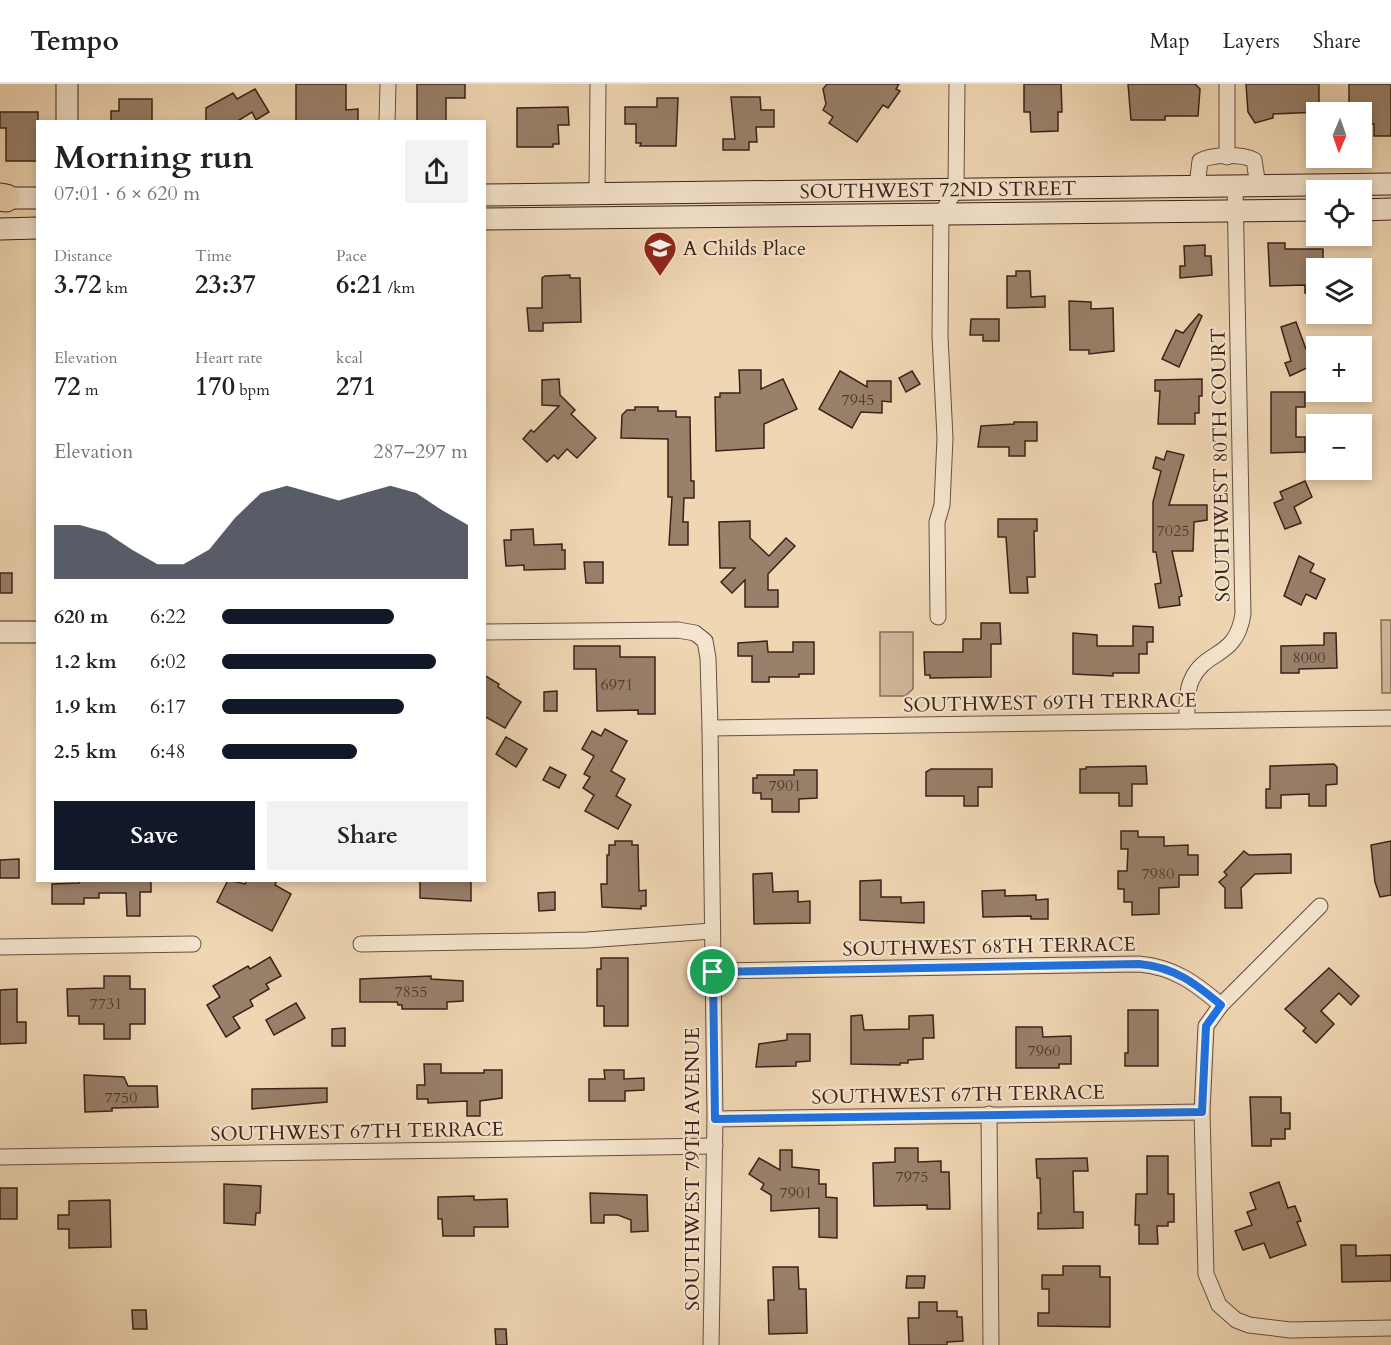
<!DOCTYPE html>
<html lang="en">
<head>
<meta charset="utf-8">
<style>
	body { margin:0; font-family:Cardo,serif; background:#f2f2f2; color:#222; height:100vh; display:flex; flex-direction:column; font-size:22px; white-space:nowrap }
	* { box-sizing:border-box; margin:0 }
	p { font-size:20px; color:#767676 }
	.icon { flex:none; width:33px; height:33px; fill:none; stroke:currentColor; stroke-width:2; stroke-linecap:round; stroke-linejoin:round }
	.map { position:relative; flex:1; overflow:hidden }
	.side { position:absolute; left:36px; top:36px; width:450px; height:762px; display:flex; flex-direction:column; background:#fff; border-radius:0px; box-shadow:0 3px 9px #0003 }
	.side>* { flex:none }
	.needle { width:39px; rotate:182deg }
	.controls { position:absolute; left:1306px; top:18px; display:grid; gap:12px }
	.controls a { display:grid; place-items:center; width:66px; height:66px; border-radius:0px; background:#fff; box-shadow:0 3px 9px #0003; font-size:30px }
	.pin { position:absolute; display:grid; place-items:center; width:51px; height:51px; color:#fff; margin:-26px; border:3px solid #fff; border-radius:50%; box-shadow:0 2px 6px #0007 }
	.round { display:grid; place-items:center; flex:none; width:63px; height:63px; border-radius:0px; background:#f2f2f2 }
	.head { display:flex; align-items:center; justify-content:space-between; height:102px; padding:0 18px }
	h1 { font-size:33px; font-weight:700; line-height:45px }
	.figures { display:grid; grid-template-columns:repeat(3,1fr); gap:9px; height:102px; padding:6px 18px }
	.figures div { display:grid; align-content:center }
	.figures b { font-size:26px; font-weight:700 }
	.figures small { font-size:16px; font-weight:400 }
	.figures p { font-size:16px }
	.chart { height:168px; padding:12px 18px }
	.chart p { display:flex; justify-content:space-between }
	.chart svg { width:100%; height:108px; margin-top:6px; fill:#111827; opacity:.7 }
	.button { display:flex; gap:12px; margin-top:auto; padding:12px 18px }
	.button a { flex:1; height:69px; border-radius:0px; background:#111827; color:#fff; font-size:24px; font-weight:700; line-height:69px; text-align:center }
	.button a+a { background:#f2f2f2; color:#222 }
	ul { padding:0 18px; list-style:none; font-size:20px }
	li { display:grid; grid-template-columns:96px 72px 1fr; align-items:center; height:45px }
	li i { height:15px; border-radius:8px; background:#111827 }
	header { display:flex; align-items:center; gap:36px; box-sizing:border-box; height:84px; padding:0 30px; background:#fff; border-bottom:2px solid #e0e0e0 }
	header strong { font-size:28px }
	nav { display:flex; gap:33px; margin-inline-start:auto; font-size:21px }
	.map>svg:first-child { display:block }
	.green { fill:#d1b89a; stroke:#866d5a; stroke-width:1.5 }
	.building { fill:#99806a; stroke:#3b2219; stroke-width:1.5 }
	.lines { fill:none; stroke-linecap:round; stroke-linejoin:round }
	.street-casing { stroke:#684f40; stroke-width:17 }
	.secondary-casing { stroke:#3b2219; stroke-width:23 }
	.highway-casing { stroke:#3b2219; stroke-width:29 }
	.street { stroke:#f5e5ce; stroke-width:15 }
	.secondary { stroke:#f5e5ce; stroke-width:21 }
	.highway { stroke:#f0d7b4; stroke-width:27 }
	.route-casing { stroke:#fff; stroke-width:12 }
	.route { stroke:#1a73e8; stroke-width:8 }
	.labels { text-anchor:middle; stroke-width:4.5; stroke-linejoin:round; paint-order:stroke }
	.number-label { font-size:16px; fill:#523a2d }
	.street-label { font-size:20px; fill:#3b2219; stroke:#f5e5ce }
	.poi-label { font-size:20px; fill:#3b2219; stroke:#f5e5ce; text-anchor:start }
</style>
</head>
<body>
<header>
<strong>Tempo</strong>
<nav><a>Map</a><a>Layers</a><a>Share</a></nav>
</header>
<div class="map">
<svg width="1391" height="1261" viewBox="0 0 1391 1261">
	<rect width="100%" height="100%" fill="#f0d7b4"/>
	<filter id="stains"><feTurbulence type="fractalNoise" baseFrequency=".00333" numOctaves="4"/><feColorMatrix values="0 0 0 0 .2 0 0 0 0 .09 0 0 0 0 .02 0 0 0 .5 -.17"/></filter>
	<radialGradient id="worn" r=".72"><stop offset=".6" stop-color="#630" stop-opacity="0"/><stop offset="1" stop-color="#630" stop-opacity=".3"/></radialGradient>
	<!-- green -->
	<g class="green">
		<polygon points="1381,536 1391,536 1391,609 1382,609"/>
		<polygon points="880,548 913,548 913,605 905,612 880,612"/>
	</g>
	<!-- building -->
	<g class="building">
		<polygon points="296,0 346,0 346,26 358,25 358,38 296,38"/>
		<polygon points="417,0 465,0 465,14 446,14 446,38 417,38"/>
		<polygon points="827,0 899,0 896,5 900,7 888,24 883,21 857,58 829,39 833,33 823,26 826,20 823,5"/>
		<polygon points="1024,0 1061,0 1062,28 1058,28 1058,47 1031,48 1030,28 1024,28"/>
		<polygon points="1128,0 1195,0 1200,5 1198,32 1165,32 1165,36 1131,36"/>
		<polygon points="1246,0 1319,0 1319,28 1273,30 1273,34 1255,39 1248,28"/>
		<polygon points="1349,0 1391,0 1391,52 1374,52 1374,40 1362,40 1362,28 1349,28"/>
		<polygon points="255,5 269,28 256,36 252,28 236,38 206,38 206,24 233,9 237,15"/>
		<polygon points="731,13 760,13 761,26 774,26 774,43 756,43 757,58 749,58 749,66 723,66 723,55 735,55"/>
		<polygon points="657,14 678,14 676,62 640,62 641,59 636,59 636,40 625,40 625,23 657,23"/>
		<polygon points="119,15 152,15 152,38 111,38 111,27 119,27"/>
		<polygon points="568,23 569,41 558,41 559,60 553,60 553,63 517,63 517,24"/>
		<polygon points="0,28 38,28 38,77 6,77 6,44 0,44"/>
		<polygon points="1268,159 1285,159 1285,165 1323,165 1323,177 1319,177 1317,184 1317,209 1305,209 1305,201 1270,202"/>
		<polygon points="1205,161 1205,172 1211,172 1212,191 1180,194 1180,182 1185,182 1184,162"/>
		<polygon points="1016,187 1030,187 1031,213 1045,212 1045,223 1007,224 1007,192 1016,192"/>
		<polygon points="570,191 570,194 580,194 581,238 543,239 543,247 529,247 527,224 542,224 542,194 545,192"/>
		<polygon points="1069,217 1091,218 1091,225 1113,224 1114,267 1089,270 1089,266 1070,266"/>
		<polygon points="1199,230 1202,232 1179,283 1162,275 1176,246 1183,249"/>
		<polygon points="971,235 999,235 999,257 983,257 983,251 970,251"/>
		<polygon points="1296,238 1306,265 1313,263 1317,279 1290,292 1285,279 1291,277 1281,243"/>
		<polygon points="739,286 761,286 761,305 783,295 797,325 764,340 764,364 716,367 715,313 720,313 720,309 740,309"/>
		<polygon points="840,287 867,303 867,297 891,297 891,318 882,317 882,329 861,328 852,344 819,325"/>
		<polygon points="912,287 920,300 906,308 899,294"/>
		<polygon points="559,295 560,311 575,326 571,330 596,354 577,374 567,365 558,375 554,371 547,378 523,355 531,346 534,348 559,322 542,321 542,296"/>
		<polygon points="1202,295 1202,312 1199,312 1199,329 1195,329 1195,340 1158,340 1160,307 1155,307 1155,296"/>
		<polygon points="1271,308 1305,308 1305,323 1296,323 1296,353 1305,353 1305,368 1271,369"/>
		<polygon points="635,323 658,323 658,327 676,327 676,333 690,333 691,397 694,397 694,414 684,414 683,438 688,438 688,461 669,461 672,413 668,413 668,355 621,354 622,331 627,326 635,326"/>
		<polygon points="1014,338 1037,338 1037,357 1025,357 1025,372 1009,372 1009,363 978,363 981,342 1014,340"/>
		<polygon points="1167,367 1184,371 1169,421 1207,421 1207,436 1194,438 1193,467 1172,467 1182,512 1179,513 1180,521 1159,524 1155,500 1161,499 1156,468 1153,468 1153,418 1161,387 1153,384 1156,373 1164,376"/>
		<polygon points="1305,397 1312,413 1294,423 1301,439 1285,445 1274,419 1283,415 1280,408"/>
		<polygon points="998,435 1037,435 1037,447 1034,447 1035,493 1027,493 1028,509 1010,509 1006,453 998,453"/>
		<polygon points="750,437 750,454 769,472 786,454 795,462 768,490 768,506 778,506 778,523 745,523 745,496 732,509 721,498 735,484 720,484 719,438"/>
		<polygon points="533,445 534,461 562,460 562,466 565,466 565,485 524,486 524,481 506,482 504,456 511,456 511,446"/>
		<polygon points="1299,472 1314,480 1310,488 1325,495 1316,515 1306,510 1301,521 1284,512"/>
		<polygon points="584,478 603,478 603,499 586,499"/>
		<rect x="0" y="489" width="12" height="20"/>
		<polygon points="981,539 1000,539 1001,560 991,560 991,593 930,594 930,591 925,591 924,568 963,568 963,555 981,555"/>
		<polygon points="1133,542 1153,543 1153,558 1147,558 1147,570 1139,570 1139,589 1113,589 1113,592 1073,590 1073,549 1097,551 1097,562 1133,562"/>
		<polygon points="1324,549 1336,549 1337,584 1299,585 1299,589 1281,589 1281,562 1324,561"/>
		<polygon points="767,557 768,568 793,568 793,558 814,558 814,590 799,590 799,593 769,593 769,598 752,598 752,572 738,572 738,559"/>
		<polygon points="574,562 620,562 620,573 655,573 655,630 638,630 638,626 597,627 596,585 574,585"/>
		<polygon points="484,591 499,600 498,603 521,618 505,644 484,632"/>
		<polygon points="557,607 557,627 544,627 544,608"/>
		<polygon points="605,645 627,657 611,687 625,695 616,712 631,721 618,745 585,727 594,711 583,704 590,693 584,690 594,672 582,665 592,647 601,652"/>
		<polygon points="506,653 527,665 516,683 496,670"/>
		<polygon points="1334,680 1337,683 1337,700 1326,701 1326,722 1309,722 1309,710 1281,711 1281,724 1266,724 1266,705 1270,705 1270,682"/>
		<polygon points="1146,682 1147,700 1132,700 1132,722 1119,722 1119,709 1080,709 1080,685 1086,685 1086,683"/>
		<polygon points="550,683 566,691 559,704 543,696"/>
		<polygon points="931,685 992,685 992,703 978,703 978,722 964,722 964,712 926,712 926,688"/>
		<polygon points="794,686 817,686 817,714 799,715 799,728 772,728 772,715 761,715 761,709 753,709 753,694 757,694 757,691 794,691"/>
		<polygon points="1121,747 1138,747 1138,753 1164,753 1164,762 1188,761 1188,771 1198,771 1198,791 1179,791 1179,803 1159,804 1159,830 1132,831 1132,818 1124,818 1124,805 1118,805 1118,787 1127,787 1128,765 1121,765"/>
		<polygon points="615,757 632,757 632,761 638,761 639,807 646,806 646,822 641,822 641,825 602,823 601,800 607,800 607,771 609,771 609,761 615,761"/>
		<polygon points="1391,757 1391,811 1380,813 1375,798 1371,761"/>
		<polygon points="1244,767 1249,771 1291,770 1291,789 1255,790 1241,804 1242,824 1225,824 1225,804 1219,798 1227,791 1224,788"/>
		<polygon points="19,775 19,794 0,794 0,776"/>
		<polygon points="772,789 773,808 798,807 798,818 810,817 810,839 754,840 753,790"/>
		<polygon points="79,796 151,796 151,808 140,808 140,832 127,832 126,809 99,809 99,814 84,814 84,820 52,820 52,800 79,799"/>
		<polygon points="228,796 245,800 247,796 277,796 275,801 291,810 272,847 217,818"/>
		<polygon points="420,796 471,796 471,817 420,814"/>
		<polygon points="881,796 881,813 901,813 901,819 924,818 924,839 860,836 860,797"/>
		<polygon points="1005,806 1005,812 1036,811 1036,816 1048,815 1048,835 1031,835 1031,832 983,833 982,807"/>
		<polygon points="555,808 555,826 539,827 538,809"/>
		<polygon points="270,873 281,892 266,900 269,905 250,916 253,922 233,933 240,944 226,953 207,921 220,913 213,902 248,882 250,885"/>
		<polygon points="601,874 628,874 628,942 604,942 604,922 597,922 597,885 601,885"/>
		<polygon points="1329,884 1359,912 1351,921 1339,909 1321,927 1334,940 1316,959 1303,947 1306,944 1285,925"/>
		<polygon points="104,892 130,892 130,905 145,905 145,940 130,940 130,955 104,955 104,940 79,940 79,932 68,932 67,905 104,904"/>
		<polygon points="431,892 431,895 463,897 463,917 447,918 447,925 402,925 402,921 398,921 397,918 360,918 360,895"/>
		<polygon points="17,905 17,938 26,938 26,959 0,960 0,906"/>
		<polygon points="296,919 305,934 274,951 266,936"/>
		<polygon points="1128,926 1158,926 1158,982 1125,982 1125,969 1128,969"/>
		<polygon points="862,931 864,946 909,945 909,932 933,931 934,954 923,954 923,975 908,976 908,979 900,979 900,981 851,980 851,932"/>
		<polygon points="1016,943 1042,943 1043,953 1071,952 1071,980 1059,980 1059,984 1016,984"/>
		<polygon points="345,944 345,962 332,962 332,945"/>
		<polygon points="787,950 810,950 810,977 796,978 796,982 756,983 759,960 787,956"/>
		<polygon points="424,980 441,980 441,989 484,989 484,986 502,986 502,1014 480,1017 480,1032 467,1032 467,1017 428,1019 428,1015 417,1015 417,1001 425,1001"/>
		<polygon points="604,986 624,986 624,995 644,994 644,1006 625,1007 625,1017 589,1017 589,995 605,995"/>
		<polygon points="84,991 124,993 128,1002 157,1002 158,1023 112,1024 112,1027 85,1028"/>
		<polygon points="327,1004 327,1018 252,1025 252,1005"/>
		<polygon points="1250,1013 1281,1013 1281,1029 1290,1029 1290,1045 1285,1045 1285,1055 1271,1055 1271,1062 1252,1062"/>
		<polygon points="895,1064 918,1064 918,1078 941,1077 941,1088 949,1088 950,1125 927,1125 927,1121 874,1122 873,1079 895,1078"/>
		<polygon points="780,1066 792,1066 792,1083 819,1086 819,1100 826,1100 826,1113 837,1114 837,1154 819,1153 819,1124 771,1127 771,1111 761,1105 764,1100 749,1090 759,1074 780,1086"/>
		<polygon points="1147,1072 1168,1072 1168,1110 1174,1110 1174,1138 1168,1138 1168,1142 1157,1142 1158,1160 1139,1160 1139,1141 1135,1141 1136,1110 1147,1110"/>
		<polygon points="1087,1074 1088,1087 1073,1087 1074,1128 1083,1128 1083,1144 1038,1145 1038,1129 1041,1129 1040,1094 1037,1094 1036,1075"/>
		<polygon points="1279,1098 1288,1124 1295,1122 1301,1137 1297,1138 1306,1161 1270,1174 1264,1159 1243,1166 1235,1147 1252,1141 1247,1128 1256,1125 1250,1109"/>
		<polygon points="224,1100 261,1102 260,1129 256,1129 255,1141 224,1139"/>
		<rect x="0" y="1104" width="17" height="31"/>
		<polygon points="590,1109 647,1111 648,1147 631,1148 631,1136 618,1131 604,1131 604,1139 591,1139"/>
		<polygon points="474,1112 474,1116 507,1115 508,1143 474,1143 474,1152 443,1152 442,1135 438,1135 438,1113"/>
		<polygon points="110,1116 111,1163 69,1164 69,1145 58,1145 58,1131 69,1131 69,1117"/>
		<polygon points="1341,1161 1356,1161 1356,1172 1391,1171 1391,1197 1342,1198"/>
		<polygon points="1063,1182 1100,1182 1100,1193 1110,1193 1110,1243 1038,1242 1038,1229 1049,1229 1049,1205 1042,1205 1042,1191 1063,1191"/>
		<polygon points="773,1183 798,1183 799,1205 806,1205 807,1249 769,1250 768,1216 774,1216"/>
		<polygon points="907,1192 925,1192 924,1204 906,1204"/>
		<polygon points="919,1218 937,1218 937,1227 957,1227 957,1233 962,1233 963,1257 947,1258 947,1261 909,1261 908,1234 919,1234"/>
		<polygon points="132,1226 146,1226 147,1245 133,1245"/>
		<polygon points="495,1245 506,1245 507,1261 496,1261"/>
	</g>
	<g class="lines">
		<defs>
			<g id="street">
				<polyline points="387,38 388,0"/>
				<polyline points="1227,73 1227,0"/>
				<path d="M1197,102L1200,77C1211,70 1242,70 1254,76L1258,102"/>
				<polyline points="597,109 598,0"/>
				<polyline points="938,533 937,438 942,421 945,354 940,252 941,130 956,105 957,0"/>
				<polyline points="484,548 678,546 695,549 705,557 708,574 710,644 715,1035 711,1261"/>
				<path d="M1187,637C1187,624 1186,607 1192,595C1206,565 1236,575 1243,530L1235,102"/>
				<polyline points="710,644 1391,634"/>
				<polyline points="1320,822 1221,921 1206,942 1202,1028 1206,1190 1219,1221 1236,1236 1249,1241 1290,1246 1391,1244"/>
				<polyline points="361,860 587,856 712,847"/>
				<polyline points="0,863 193,860"/>
				<path d="M713,887L1139,880C1174,883 1195,899 1221,921"/>
				<polyline points="989,1030 991,1261"/>
				<polyline points="715,1035 1202,1028"/>
				<polyline points="0,1073 715,1062"/>
			</g>
			<g id="secondary">
				<polyline points="67,38 67,0"/>
				<path id="s1" d="M484,111L1391,100"/>
				<polyline points="0,114 38,114"/>
				<polyline points="1362,126 1391,125"/>
				<polyline points="484,135 1317,126"/>
				<polyline points="0,145 38,144"/>
				<polyline points="0,548 38,548"/>
			</g>
			<polyline id="highway" points="0,113 6,114"/>
		</defs>
		<!-- street casing -->
		<use href="#street" class="street-casing"/>
		<!-- secondary casing -->
		<use href="#secondary" class="secondary-casing"/>
		<!-- highway casing -->
		<use href="#highway" class="highway-casing"/>
		<!-- street -->
		<use href="#street" class="street"/>
		<!-- secondary -->
		<use href="#secondary" class="secondary"/>
		<!-- highway -->
		<use href="#highway" class="highway"/>
	</g>
	<g class="lines">
		<defs>
			<path id="route" d="M1139,880C1174,883 1195,899 1221,921L1206,942L1202,1028L715,1035L713,888Z"/>
		</defs>
		<!-- route casing -->
		<use href="#route" class="route-casing"/>
		<!-- route -->
		<use href="#route" class="route"/>
	</g>
	<!-- icons -->
	<defs>
		<symbol id="school-pin" viewBox="-11 -11 22 30"><path d="M0 17L-7.5 6A9.5 9.5 0 1 1 7.5 6Z" fill="#8f2418" stroke="#f5e5ce"/><path d="M0-5L7-2L0 1L-7-2ZM-4 1L0 2.5L4 1V4Q0 6-4 4Z" fill="#fff"/></symbol>
	</defs>
	<g fill-rule="evenodd">
		<use href="#school-pin" x="641" y="145" width="38" height="52"/>
	</g>
	<g class="labels">
		<!-- number labels -->
		<g class="number-label">
			<text x="858" y="321">7945</text>
			<text x="1173" y="452">7025</text>
			<text x="1309" y="579">8000</text>
			<text x="617" y="606">6971</text>
			<text x="785" y="707">7901</text>
			<text x="1158" y="795">7980</text>
			<text x="411" y="913">7855</text>
			<text x="106" y="925">7731</text>
			<text x="1044" y="972">7960</text>
			<text x="121" y="1019">7750</text>
			<text x="912" y="1098">7975</text>
			<text x="796" y="1114">7901</text>
		</g>
		<!-- street labels -->
		<g class="street-label">
			<text dy="7" stroke="none"><textPath href="#s1" startOffset="454">SOUTHWEST 72ND STREET</textPath></text>
			<text transform="translate(1220 381) rotate(-91)" y="7">SOUTHWEST 80TH COURT</text>
			<text transform="translate(1050 618) rotate(-1)" y="7">SOUTHWEST 69TH TERRACE</text>
			<text transform="translate(989 862) rotate(-1)" y="7">SOUTHWEST 68TH TERRACE</text>
			<text transform="translate(958 1010) rotate(-1)" y="7">SOUTHWEST 67TH TERRACE</text>
			<text transform="translate(357 1047) rotate(-1)" y="7">SOUTHWEST 67TH TERRACE</text>
			<text transform="translate(692 1085) rotate(-90)" y="7">SOUTHWEST 79TH AVENUE</text>
		</g>
		<!-- poi labels -->
		<g class="poi-label">
			<text x="683" y="171">A Childs Place</text>
		</g>
	</g>
	<rect width="100%" height="100%" filter="url(#stains)"/>
	<rect width="100%" height="100%" fill="url(#worn)"/>
</svg>
<div class="controls">
<a><svg class="needle" viewBox="-14 -14 28 28"><path d="M0-13l5 13h-10z" fill="#e53935"/><path d="M0 13l5-13h-10z" fill="#767676"/></svg></a>
<a><svg class="icon" aria-label="locate" viewBox="0 0 24 24"><circle cx="12" cy="12" r="6"/><path d="M12 2v4M12 18v4M2 12h4M18 12h4"/></svg></a>
<a><svg class="icon" aria-label="layers" viewBox="0 0 24 24"><path d="M12 4l9 5-9 5-9-5zM3 14l9 5 9-5"/></svg></a>
<a>+</a>
<a>−</a>
</div>
<div class="pin" style="left:713px;top:888px;background:#1e9e55"><svg class="icon" aria-label="arrive" viewBox="0 0 24 24"><path d="M6 21V4h12l-3 4 3 4H6"/></svg></div>
<section class="side">
<div class="head"><div><h1>Morning run</h1><p>07:01 · 6 × 620 m</p></div><a class="round"><svg class="icon" aria-label="share" viewBox="0 0 24 24"><path d="M12 15V3M7 8l5-5 5 5M5 13v7h14v-7"/></svg></a></div>
<div class="figures">
<div><p>Distance</p><b>3.72<small> km</small></b></div>
<div><p>Time</p><b>23:37</b></div>
<div><p>Pace</p><b>6:21<small> /km</small></b></div>
</div>
<div class="figures">
<div><p>Elevation</p><b>72<small> m</small></b></div>
<div><p>Heart rate</p><b>170<small> bpm</small></b></div>
<div><p>kcal</p><b>271</b></div>
</div>
<div class="chart"><p><span>Elevation</span>287–297 m</p>
<svg viewBox="0 0 160 44" preserveAspectRatio="none"><path d="M0 44V22L10 22L20 25L30 32L40 38L50 38L60 32L70 19L80 9L90 6L100 9L110 12L120 9L130 6L140 9L150 16L160 22V44z"/></svg>
</div>
<ul>
<li><b>620 m</b>6:22<i style="width:70%"></i></li>
<li><b>1.2 km</b>6:02<i style="width:87%"></i></li>
<li><b>1.9 km</b>6:17<i style="width:74%"></i></li>
<li><b>2.5 km</b>6:48<i style="width:55%"></i></li>
</ul>
<div class="button"><a>Save</a><a>Share</a></div>
</section>
</div>
</body>
</html>
